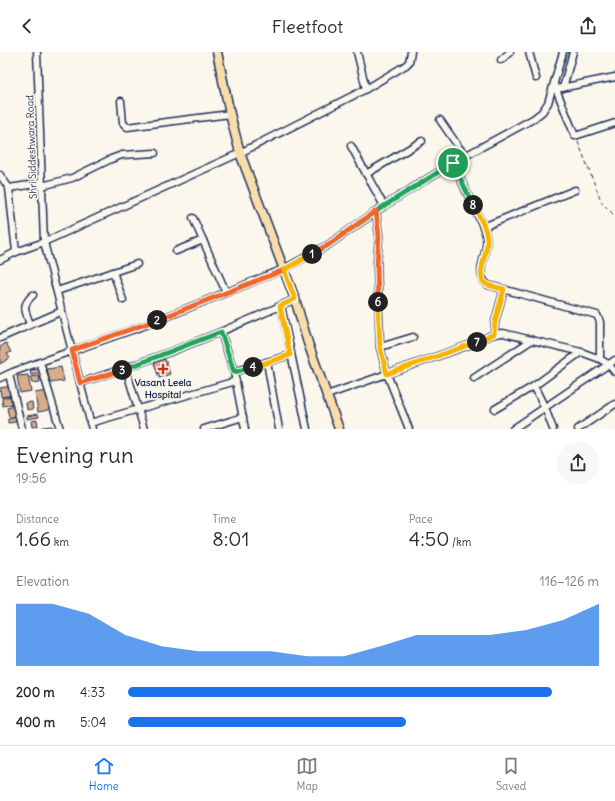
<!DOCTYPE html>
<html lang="en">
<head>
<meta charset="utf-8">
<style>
	body { margin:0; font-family:Delius,sans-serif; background:#f7f7f7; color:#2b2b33; height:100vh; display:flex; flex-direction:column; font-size:15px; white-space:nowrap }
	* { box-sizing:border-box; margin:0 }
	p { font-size:13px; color:#7c7c81 }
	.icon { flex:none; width:22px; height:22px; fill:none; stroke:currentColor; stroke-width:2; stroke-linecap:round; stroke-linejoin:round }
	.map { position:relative; height:377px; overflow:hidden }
	.sheet { display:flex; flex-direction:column; background:#fff; flex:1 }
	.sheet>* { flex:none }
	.pin { position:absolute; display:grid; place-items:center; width:34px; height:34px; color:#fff; margin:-17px; border:2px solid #fff; border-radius:50%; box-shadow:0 1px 4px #0007 }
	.km { position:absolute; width:20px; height:20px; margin:-10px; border-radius:50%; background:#222; color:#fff; font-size:11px; line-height:20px; text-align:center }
	.round { display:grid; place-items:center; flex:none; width:42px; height:42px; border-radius:21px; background:#f7f7f7 }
	.overview { display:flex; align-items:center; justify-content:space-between; height:68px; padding:0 16px }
	h1 { font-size:22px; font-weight:600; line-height:30px }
	.stats { display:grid; grid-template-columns:repeat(3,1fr); gap:6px; height:68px; padding:4px 16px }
	.stats div { display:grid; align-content:center }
	.stats b { font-size:20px; font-weight:600 }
	.stats small { font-size:11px; font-weight:400 }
	.stats p { font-size:11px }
	.chart { height:112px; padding:8px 16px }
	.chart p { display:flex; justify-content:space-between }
	.chart svg { width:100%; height:72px; margin-top:4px; fill:#1a73e8; opacity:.7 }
	ul { padding:0 16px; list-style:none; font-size:13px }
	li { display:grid; grid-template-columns:64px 48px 1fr; align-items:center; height:30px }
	li i { height:10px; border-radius:5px; background:#1a73e8 }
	header { display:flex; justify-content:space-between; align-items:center; height:52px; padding:0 16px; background:#fff; font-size:18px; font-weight:600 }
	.tabs { display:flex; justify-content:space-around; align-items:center; height:56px; border-top:1px solid #e1e1e2; background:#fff; font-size:11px; color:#7c7c81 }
	.tabs a { display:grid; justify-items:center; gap:2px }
	.tabs .selected { color:#1a73e8 }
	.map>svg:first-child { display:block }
	.building { fill:#d8ad89; stroke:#1b2f5e }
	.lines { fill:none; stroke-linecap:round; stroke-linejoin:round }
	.minor-casing { stroke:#1b2f5e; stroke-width:9 }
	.major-casing { stroke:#1b2f5e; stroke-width:11 }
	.path { stroke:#1b2f5e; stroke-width:1; stroke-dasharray:4 3; stroke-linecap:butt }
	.minor { stroke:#fbf7ec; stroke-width:6 }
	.major { stroke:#f9deab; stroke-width:8 }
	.split-1-casing { stroke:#fff; stroke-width:8 }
	.split-2-casing { stroke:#fff; stroke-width:8 }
	.split-3-casing { stroke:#fff; stroke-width:8 }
	.split-4-casing { stroke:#fff; stroke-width:8 }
	.split-5-casing { stroke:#fff; stroke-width:8 }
	.split-6-casing { stroke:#fff; stroke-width:8 }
	.split-7-casing { stroke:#fff; stroke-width:8 }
	.split-8-casing { stroke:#fff; stroke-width:8 }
	.split-9-casing { stroke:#fff; stroke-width:8 }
	.split-1 { stroke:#22a559; stroke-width:5 }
	.split-2 { stroke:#f0652b; stroke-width:5 }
	.split-3 { stroke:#f0652b; stroke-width:5 }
	.split-4 { stroke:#22a559; stroke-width:5 }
	.split-5 { stroke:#f5b400; stroke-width:5 }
	.split-6 { stroke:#f0652b; stroke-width:5 }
	.split-7 { stroke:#f5b400; stroke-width:5 }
	.split-8 { stroke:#f5b400; stroke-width:5 }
	.split-9 { stroke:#22a559; stroke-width:5 }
	.poi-dot { fill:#c8321e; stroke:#fbf7ec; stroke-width:1.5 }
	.labels { text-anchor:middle; stroke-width:3.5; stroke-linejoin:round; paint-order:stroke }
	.street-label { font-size:10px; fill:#1b2f5e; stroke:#fbf7ec }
	.poi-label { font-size:10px; font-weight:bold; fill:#1b2f5e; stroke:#fbf7ec }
</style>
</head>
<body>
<header><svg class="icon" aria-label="back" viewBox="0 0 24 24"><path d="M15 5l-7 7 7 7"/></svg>Fleetfoot<svg class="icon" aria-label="share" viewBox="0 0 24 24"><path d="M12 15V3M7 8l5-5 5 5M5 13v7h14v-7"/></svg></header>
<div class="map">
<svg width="615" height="377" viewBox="0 0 615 377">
	<rect width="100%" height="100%" fill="#fbf7ec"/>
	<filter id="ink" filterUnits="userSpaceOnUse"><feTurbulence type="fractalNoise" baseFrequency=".025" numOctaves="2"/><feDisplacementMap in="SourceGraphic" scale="8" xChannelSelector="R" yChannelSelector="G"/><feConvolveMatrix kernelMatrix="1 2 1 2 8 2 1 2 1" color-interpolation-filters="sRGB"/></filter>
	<g filter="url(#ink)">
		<!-- building -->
		<g class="building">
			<polygon points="6,291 11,300 7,302 10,306 0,312 0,295"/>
			<polygon points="165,307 170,322 159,326 154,311"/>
			<polygon points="61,315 64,329 50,331 47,317"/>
			<polygon points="39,317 40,322 31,323 30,318"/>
			<polygon points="28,323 31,339 20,341 17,324"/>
			<polygon points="39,324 40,330 32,331 30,325"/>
			<polygon points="11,334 13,343 1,345 0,336"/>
			<polygon points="46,339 49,358 38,360 35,341"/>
			<polygon points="12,344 13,352 3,354 2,346"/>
			<polygon points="32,350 33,357 27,358 26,351"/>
			<polygon points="15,354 17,364 9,365 7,356"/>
			<polygon points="38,362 39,365 27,367 27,364"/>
			<polygon points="15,366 16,370 8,371 8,367"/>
			<polygon points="37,368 38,374 32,375 31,369"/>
			<polygon points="52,374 53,377 43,377 42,375"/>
		</g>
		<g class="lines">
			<defs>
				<g id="minor">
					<polyline points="37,0 44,190 92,377"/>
					<polyline points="357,0 366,37"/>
					<polyline points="529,0 536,26"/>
					<polyline points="501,8 510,0"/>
					<polyline points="554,32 575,84 615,71"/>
					<polyline points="563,36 573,0"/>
					<polyline points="556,37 615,25"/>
					<polyline points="121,49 123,71 127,75 230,62"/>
					<polyline points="440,68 465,104"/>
					<polyline points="351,94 384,154"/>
					<path d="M453,111C460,126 467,141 474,156C479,165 484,174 486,184C490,199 472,222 488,233L597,263L600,270V307"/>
					<polyline points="366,122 422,89"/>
					<polyline points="0,123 9,136 42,131"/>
					<polyline points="42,134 72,126 111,107 122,103 155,101"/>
					<polyline points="9,136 16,200"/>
					<polyline points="376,159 379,184 377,212 380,295 387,322 409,377"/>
					<polyline points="193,166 226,240"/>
					<polyline points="483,175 575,138"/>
					<polyline points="176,199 203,188"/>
					<polyline points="0,208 16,200 44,190 240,101 366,37 406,13 409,10 411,0"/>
					<polyline points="113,220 123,248"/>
					<polyline points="57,239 137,212"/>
					<polyline points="281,254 307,377"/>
					<path d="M30,272C25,258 21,254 33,243"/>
					<polyline points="221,280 234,320"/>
					<polyline points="494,282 495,270 504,237"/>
					<polyline points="0,286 62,259"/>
					<polyline points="380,295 413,285"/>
					<polyline points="40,310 60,377"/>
					<polyline points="267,310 279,377"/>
					<polyline points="126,317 144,377"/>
					<polyline points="9,322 22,377"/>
					<polyline points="0,326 13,320 40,310 146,273 284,217 328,193 384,154 422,130 465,104 533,67 542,60 548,51 563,0"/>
					<polyline points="474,326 532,288"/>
					<path d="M80,331C153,308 225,280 295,247"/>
					<polyline points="534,334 545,356 553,377"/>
					<polyline points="327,343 472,292 494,282 503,281 581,300 600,307 608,312 615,320"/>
					<polyline points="495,357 534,334 581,300"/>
					<polyline points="90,371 236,329"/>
					<polyline points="204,377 243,365"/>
					<polyline points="245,377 234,320 290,303"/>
					<polyline points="513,377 615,308"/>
					<polyline points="578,377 615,352"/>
				</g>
				<polyline id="major" points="217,0 230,62 240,101 295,247 308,291 339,377"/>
			</defs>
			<!-- minor casing -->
			<use href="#minor" class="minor-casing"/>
			<!-- major casing -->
			<use href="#major" class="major-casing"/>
			<!-- path -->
			<polyline class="path" points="578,90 602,151 615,164"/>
			<!-- minor -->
			<use href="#minor" class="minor"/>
			<!-- major -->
			<use href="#major" class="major"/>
		</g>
	</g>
	<g class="lines" filter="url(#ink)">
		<defs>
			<polyline id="split-1" points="312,202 328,193 384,154 453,111"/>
			<polyline id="split-2" points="157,268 284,218 312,202"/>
			<polyline id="split-3" points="122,318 80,331 72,298 157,268"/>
			<polyline id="split-4" points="122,318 221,280 234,320 253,315"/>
			<polyline id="split-5" points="253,315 290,303 280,254 295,247 284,218 312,202"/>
			<polyline id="split-6" points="312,202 328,193 376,159 379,184 377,212 378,250"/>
			<polyline id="split-7" points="378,250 380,295 387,322 477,290"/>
			<path id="split-8" d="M473,153C479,164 488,178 487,191C487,202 475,226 486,232C492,235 499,236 504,237L495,270L494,282L477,290"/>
			<polyline id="split-9" points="453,111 473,153"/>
		</defs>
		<!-- split-1 casing -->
		<use href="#split-1" class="split-1-casing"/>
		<!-- split-2 casing -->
		<use href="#split-2" class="split-2-casing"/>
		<!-- split-3 casing -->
		<use href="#split-3" class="split-3-casing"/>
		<!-- split-4 casing -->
		<use href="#split-4" class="split-4-casing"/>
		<!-- split-5 casing -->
		<use href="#split-5" class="split-5-casing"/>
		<!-- split-6 casing -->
		<use href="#split-6" class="split-6-casing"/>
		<!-- split-7 casing -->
		<use href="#split-7" class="split-7-casing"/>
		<!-- split-8 casing -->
		<use href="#split-8" class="split-8-casing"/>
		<!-- split-9 casing -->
		<use href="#split-9" class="split-9-casing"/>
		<!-- split-1 -->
		<use href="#split-1" class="split-1"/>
		<!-- split-2 -->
		<use href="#split-2" class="split-2"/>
		<!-- split-3 -->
		<use href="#split-3" class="split-3"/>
		<!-- split-4 -->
		<use href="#split-4" class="split-4"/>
		<!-- split-5 -->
		<use href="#split-5" class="split-5"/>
		<!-- split-6 -->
		<use href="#split-6" class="split-6"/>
		<!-- split-7 -->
		<use href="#split-7" class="split-7"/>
		<!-- split-8 -->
		<use href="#split-8" class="split-8"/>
		<!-- split-9 -->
		<use href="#split-9" class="split-9"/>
	</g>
	<!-- markers -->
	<path class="poi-dot" d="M161 311h4v4h4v4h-4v4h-4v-4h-4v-4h4z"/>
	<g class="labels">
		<!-- street labels -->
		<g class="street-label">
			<text transform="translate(31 95) rotate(-92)" y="4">Shri Siddeshwara Road</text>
		</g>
		<!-- poi labels -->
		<g class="poi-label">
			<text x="163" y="334">Vasant Leela<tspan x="163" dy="12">Hospital</tspan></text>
		</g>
	</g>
</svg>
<div class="pin" style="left:453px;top:111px;background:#1e9e55"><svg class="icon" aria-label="arrive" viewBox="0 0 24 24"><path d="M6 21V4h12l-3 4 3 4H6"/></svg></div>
<b class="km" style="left:312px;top:202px">1</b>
<b class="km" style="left:157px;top:268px">2</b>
<b class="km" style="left:122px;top:318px">3</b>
<b class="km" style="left:253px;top:315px">4</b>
<b class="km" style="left:378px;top:250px">6</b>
<b class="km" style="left:477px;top:290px">7</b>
<b class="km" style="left:473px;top:153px">8</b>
</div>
<section class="sheet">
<div class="overview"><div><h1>Evening run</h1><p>19:56</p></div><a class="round"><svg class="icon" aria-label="share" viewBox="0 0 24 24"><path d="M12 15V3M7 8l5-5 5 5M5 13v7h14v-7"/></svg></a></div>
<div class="stats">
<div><p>Distance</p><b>1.66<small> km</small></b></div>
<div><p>Time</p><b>8:01</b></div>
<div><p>Pace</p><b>4:50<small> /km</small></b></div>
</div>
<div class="chart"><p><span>Elevation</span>116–126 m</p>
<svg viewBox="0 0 160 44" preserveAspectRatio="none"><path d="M0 44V6L10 6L20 12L30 25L40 32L50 35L60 35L70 35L80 38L90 38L100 32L110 25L120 25L130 25L140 22L150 16L160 6V44z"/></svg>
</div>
<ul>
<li><b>200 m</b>4:33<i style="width:90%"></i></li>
<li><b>400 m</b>5:04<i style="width:59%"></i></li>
</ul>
</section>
<nav class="tabs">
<a class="selected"><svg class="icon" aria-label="home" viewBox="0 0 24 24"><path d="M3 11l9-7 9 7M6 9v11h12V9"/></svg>Home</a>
<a><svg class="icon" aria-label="map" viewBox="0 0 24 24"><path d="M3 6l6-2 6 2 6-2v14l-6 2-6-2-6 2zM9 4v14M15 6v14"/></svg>Map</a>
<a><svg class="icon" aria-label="saved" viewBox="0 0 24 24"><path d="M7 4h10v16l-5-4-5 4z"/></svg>Saved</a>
</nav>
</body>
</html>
